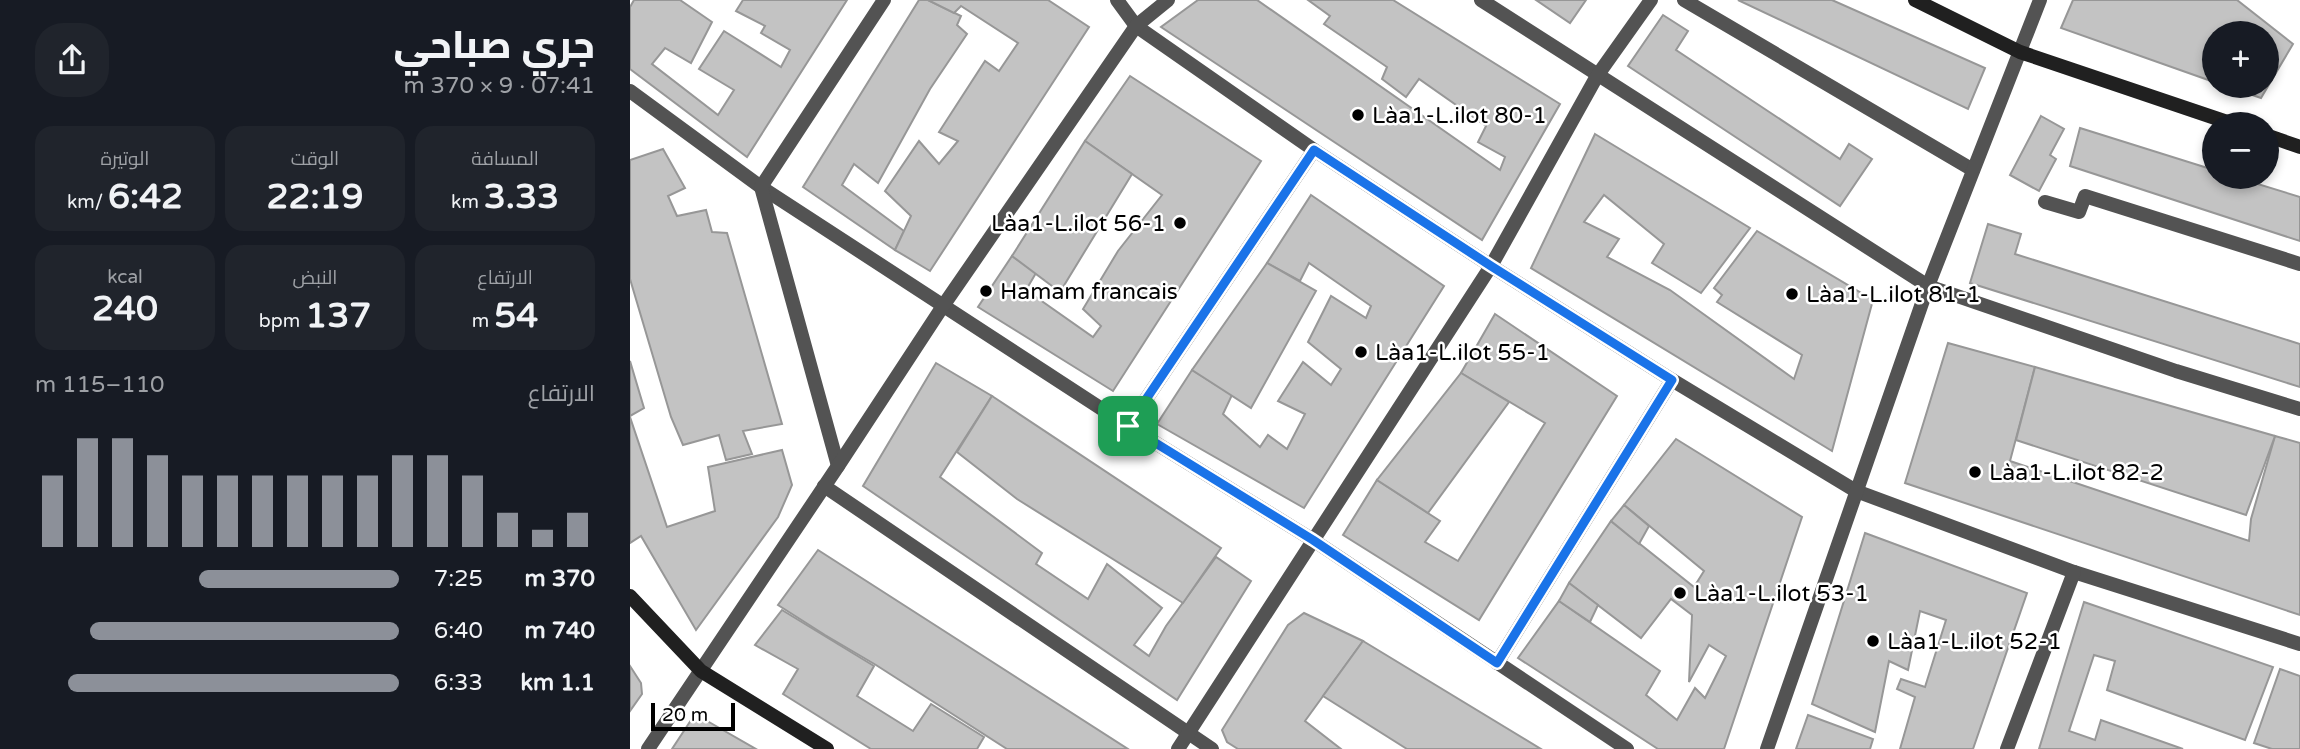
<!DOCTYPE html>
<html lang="ar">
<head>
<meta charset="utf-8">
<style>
	body { margin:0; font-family:"Varela Round",Cairo,sans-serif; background:#20242c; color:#f1f3f6; direction:rtl; height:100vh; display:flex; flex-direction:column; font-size:26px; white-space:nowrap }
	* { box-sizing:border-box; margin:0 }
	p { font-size:23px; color:#9ea1a6 }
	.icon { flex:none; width:38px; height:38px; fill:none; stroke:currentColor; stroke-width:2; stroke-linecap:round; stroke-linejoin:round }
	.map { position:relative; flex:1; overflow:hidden; direction:ltr }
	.drawer { display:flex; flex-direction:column; background:#171b24; width:630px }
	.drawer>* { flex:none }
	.fabs { position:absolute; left:1572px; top:21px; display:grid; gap:14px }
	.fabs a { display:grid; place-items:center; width:77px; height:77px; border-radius:50%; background:#171b24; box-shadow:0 4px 10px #0003; font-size:35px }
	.scale { position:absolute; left:21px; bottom:18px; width:84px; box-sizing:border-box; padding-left:7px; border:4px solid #000; border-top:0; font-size:19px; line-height:24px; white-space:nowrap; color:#000; -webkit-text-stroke:5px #fff; paint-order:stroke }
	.pin { position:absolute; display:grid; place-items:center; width:60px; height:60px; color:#fff; margin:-30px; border-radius:14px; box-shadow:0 4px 10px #0006 }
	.round { display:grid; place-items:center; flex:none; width:74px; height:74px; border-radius:28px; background:#20242c }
	.head { display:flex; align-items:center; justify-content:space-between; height:119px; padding:0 35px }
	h1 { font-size:38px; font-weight:800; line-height:52px }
	.figures { display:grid; grid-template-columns:repeat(3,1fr); gap:10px; height:119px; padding:7px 35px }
	.figures div { display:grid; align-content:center; border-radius:18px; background:#20242c; text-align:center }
	.figures b { font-size:35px; font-weight:800 }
	.figures small { font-size:19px; font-weight:400 }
	.figures p { font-size:19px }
	.chart { height:196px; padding:14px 35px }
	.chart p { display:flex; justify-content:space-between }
	.chart svg { width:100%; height:126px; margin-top:7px; stroke:#8c9099; stroke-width:6 }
	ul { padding:0 35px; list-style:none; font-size:23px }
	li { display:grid; grid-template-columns:112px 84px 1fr; align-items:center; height:52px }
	li i { height:18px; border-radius:9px; background:#8c9099 }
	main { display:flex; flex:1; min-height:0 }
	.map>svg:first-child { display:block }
	.building { fill:#c3c3c3; stroke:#979797; stroke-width:2 }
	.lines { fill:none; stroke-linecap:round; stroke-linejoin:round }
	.street { stroke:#535353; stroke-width:14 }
	.secondary { stroke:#202020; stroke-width:14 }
	.route-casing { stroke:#fff; stroke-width:14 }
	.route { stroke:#1a73e8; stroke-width:9 }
	.poi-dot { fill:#000; stroke:#fff; stroke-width:2.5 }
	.labels { text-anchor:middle; stroke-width:5; stroke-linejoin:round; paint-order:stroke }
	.poi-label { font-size:23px; fill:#000; stroke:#fff; text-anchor:start }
</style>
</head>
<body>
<main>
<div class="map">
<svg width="1670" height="749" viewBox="0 0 1670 749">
	<rect width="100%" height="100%" fill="#fff"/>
	<!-- building -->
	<g class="building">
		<polygon points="4,0 50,0 82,22 61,63 35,48 22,64 88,115 104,90 69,69 94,31 151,67 160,50 131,33 135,26 106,11 113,0 217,0 117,157 0,69 0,7"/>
		<polygon points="289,0 298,0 331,16 327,25 337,34 300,89 248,183 224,164 212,185 274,231 265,250 173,187"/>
		<polygon points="298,0 418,0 459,27 300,271 265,250 281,216 255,191 289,141 309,164 328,141 309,132 355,61 369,71 388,43 331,6 324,13"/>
		<polygon points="568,0 627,0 870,170 875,157 848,142 856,126 789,79 776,97 752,79 757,67 694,24 700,16 678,0 763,0 930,104 852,240 531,27"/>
		<polygon points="906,0 956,0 940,23"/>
		<polygon points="1108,0 1202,0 1355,68 1338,109"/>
		<polygon points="1443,0 1607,0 1663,44 1631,98 1596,86 1636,86 1636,33 1584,33 1584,82 1431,28"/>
		<polygon points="1033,15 1058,31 1046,50 1210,159 1219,144 1242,159 1210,206 998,66"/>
		<polygon points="500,76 631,161 483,391 348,307 382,256 406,273 396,290 463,337 471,326 453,309 488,251 532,195 455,141"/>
		<polygon points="1411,116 1434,129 1420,155 1426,159 1409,191 1380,175"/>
		<polygon points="1450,128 1584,170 1584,177 1605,177 1670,197 1670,241 1440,166"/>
		<polygon points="965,134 1120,228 1071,293 1022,263 1034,244 974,195 954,222 989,239 977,257 1040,290 1164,379 1172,355 1087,302 1092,295 1084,288 1127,231 1243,300 1202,451 901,268"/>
		<polygon points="455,141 502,174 430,292 382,256"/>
		<polygon points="33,149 55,188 38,196 47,216 76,210 82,232 97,233 152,424 113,431 122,454 96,460 89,435 53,445 41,417 0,279 0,160"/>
		<polygon points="681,195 814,286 674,508 527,424 562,370 602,395 593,414 630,447 638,435 657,449 675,414 648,401 673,362 701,385 711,369 678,342 701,296 736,318 741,306 679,263 670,281 637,263"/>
		<polygon points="1358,224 1391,234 1385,254 1670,344 1670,387 1340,283"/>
		<polygon points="637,263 686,291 621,408 562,370"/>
		<polygon points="865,314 987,396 849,620 713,535 747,480 810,521 795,542 828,561 915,423 831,373"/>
		<polygon points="1318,343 1405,367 1380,461 1619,541 1621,519 1645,436 1670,443 1670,615 1275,483"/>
		<polygon points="0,361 14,408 0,416"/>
		<polygon points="306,363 362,396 310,477 412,553 406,564 458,599 477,564 532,608 504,645 519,656 536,626 586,557 621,581 547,700 233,486"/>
		<polygon points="1405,367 1645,436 1616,515 1386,440"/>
		<polygon points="831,373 879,402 798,513 747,480"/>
		<polygon points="362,396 591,548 553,603 387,499 327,452"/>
		<polygon points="0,417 37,527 85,511 78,467 152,450 162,485 148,517 66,630 11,536 0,543"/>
		<polygon points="1046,439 1172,517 1094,749 1028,749 888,658 929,601 1030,671 1016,695 1047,720 1065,688 1075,698 1096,656 1079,645 1059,682 1062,615 1041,599 1011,638 939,583 981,521 1064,587 1074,571 994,505"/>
		<polygon points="994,505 1019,526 1009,544 981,521"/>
		<polygon points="1235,533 1397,593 1343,749 1270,749 1285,697 1267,689 1271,679 1295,687 1316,620 1290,611 1278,670 1259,661 1245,732 1182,704"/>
		<polygon points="188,550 498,749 377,749 246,665 195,635 148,605"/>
		<polygon points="939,583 968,605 960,622 929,601"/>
		<polygon points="1454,602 1643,667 1615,740 1477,690 1485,661 1464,655 1439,731 1465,740 1471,720 1553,749 1409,749"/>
		<polygon points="152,610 244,666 227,696 283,731 301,704 354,737 347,749 241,749 153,694 168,669 125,645"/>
		<polygon points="674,613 733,641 675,721 711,749 608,749 597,742 592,730 658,625"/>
		<polygon points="733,641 911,749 777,749 693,696"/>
		<polygon points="0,666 11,683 12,694 0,711"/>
		<polygon points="1650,669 1670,676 1670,749 1642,749 1624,743"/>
		<polygon points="65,714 126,749 42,749"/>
		<polygon points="1178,715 1243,739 1240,749 1166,749"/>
	</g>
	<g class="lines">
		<!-- street -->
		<g class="street">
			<polyline points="487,0 506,26 684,150 861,266 1042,380 1226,491 1444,572 1670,644"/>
			<polyline points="851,0 1298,286 1546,371 1670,409"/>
			<polyline points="1054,0 1343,170"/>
			<polyline points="0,91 131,187 498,426 683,540 997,749"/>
			<polyline points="1415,202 1449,212 1455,196 1670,264"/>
			<polyline points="498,426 684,150"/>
			<polyline points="208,466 131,187 254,0"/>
			<polyline points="194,486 582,749"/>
			<polyline points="867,663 1042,380"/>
			<polyline points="18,749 208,466 313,306 506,26 538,0"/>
			<polyline points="548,749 861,266 967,76 1021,0"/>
			<polyline points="1137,749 1298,286 1410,0"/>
			<polyline points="1377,749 1444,572"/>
		</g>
		<!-- secondary -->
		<g class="secondary">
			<polyline points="1285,0 1390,52 1603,124"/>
			<polyline points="1636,135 1670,147"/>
			<polyline points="0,596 71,671 197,749"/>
		</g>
	</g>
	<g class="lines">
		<defs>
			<polygon id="route" points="684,150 861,266 1042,380 867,663 683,540 498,426"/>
		</defs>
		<!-- route casing -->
		<use href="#route" class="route-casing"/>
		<!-- route -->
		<use href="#route" class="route"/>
	</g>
	<!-- markers -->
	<g class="poi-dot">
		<circle cx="728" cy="115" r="7"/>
		<circle cx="550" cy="223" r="7"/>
		<circle cx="356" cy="291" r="7"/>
		<circle cx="1162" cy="294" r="7"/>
		<circle cx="731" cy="352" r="7"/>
		<circle cx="1345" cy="472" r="7"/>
		<circle cx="1050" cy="593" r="7"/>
		<circle cx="1243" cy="641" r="7"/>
	</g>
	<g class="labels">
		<!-- poi labels -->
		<g class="poi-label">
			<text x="742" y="123">Làa1-L.ilot 80-1</text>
			<text x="536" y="231" text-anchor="end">Làa1-L.ilot 56-1</text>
			<text x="370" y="299">Hamam francais</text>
			<text x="1176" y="302">Làa1-L.ilot 81-1</text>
			<text x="745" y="360">Làa1-L.ilot 55-1</text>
			<text x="1359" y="480">Làa1-L.ilot 82-2</text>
			<text x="1064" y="601">Làa1-L.ilot 53-1</text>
			<text x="1257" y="649">Làa1-L.ilot 52-1</text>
		</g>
	</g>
</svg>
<div class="fabs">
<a>+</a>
<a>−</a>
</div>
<div class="scale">20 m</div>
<div class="pin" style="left:498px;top:426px;background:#1e9e55"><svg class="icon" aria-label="arrive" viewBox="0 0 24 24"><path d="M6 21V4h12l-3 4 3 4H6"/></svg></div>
</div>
<section class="drawer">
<div class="head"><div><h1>جري صباحي</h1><p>07:41 · 9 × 370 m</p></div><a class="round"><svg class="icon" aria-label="share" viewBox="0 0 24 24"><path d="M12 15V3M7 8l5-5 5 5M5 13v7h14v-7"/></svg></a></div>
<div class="figures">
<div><p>المسافة</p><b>3.33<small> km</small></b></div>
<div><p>الوقت</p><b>22:19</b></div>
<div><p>الوتيرة</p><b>6:42<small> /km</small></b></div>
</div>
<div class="figures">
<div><p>الارتفاع</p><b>54<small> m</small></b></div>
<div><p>النبض</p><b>137<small> bpm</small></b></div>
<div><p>kcal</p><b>240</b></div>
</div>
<div class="chart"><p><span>الارتفاع</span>110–115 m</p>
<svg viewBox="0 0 160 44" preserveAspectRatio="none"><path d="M5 44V19M15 44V6M25 44V6M35 44V12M45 44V19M55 44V19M65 44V19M75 44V19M85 44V19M95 44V19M105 44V12M115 44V12M125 44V19M135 44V32M145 44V38M155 44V32"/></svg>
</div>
<ul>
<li><b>370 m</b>7:25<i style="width:55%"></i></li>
<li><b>740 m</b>6:40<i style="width:85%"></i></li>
<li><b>1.1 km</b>6:33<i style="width:91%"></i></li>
</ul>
</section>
</main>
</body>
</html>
